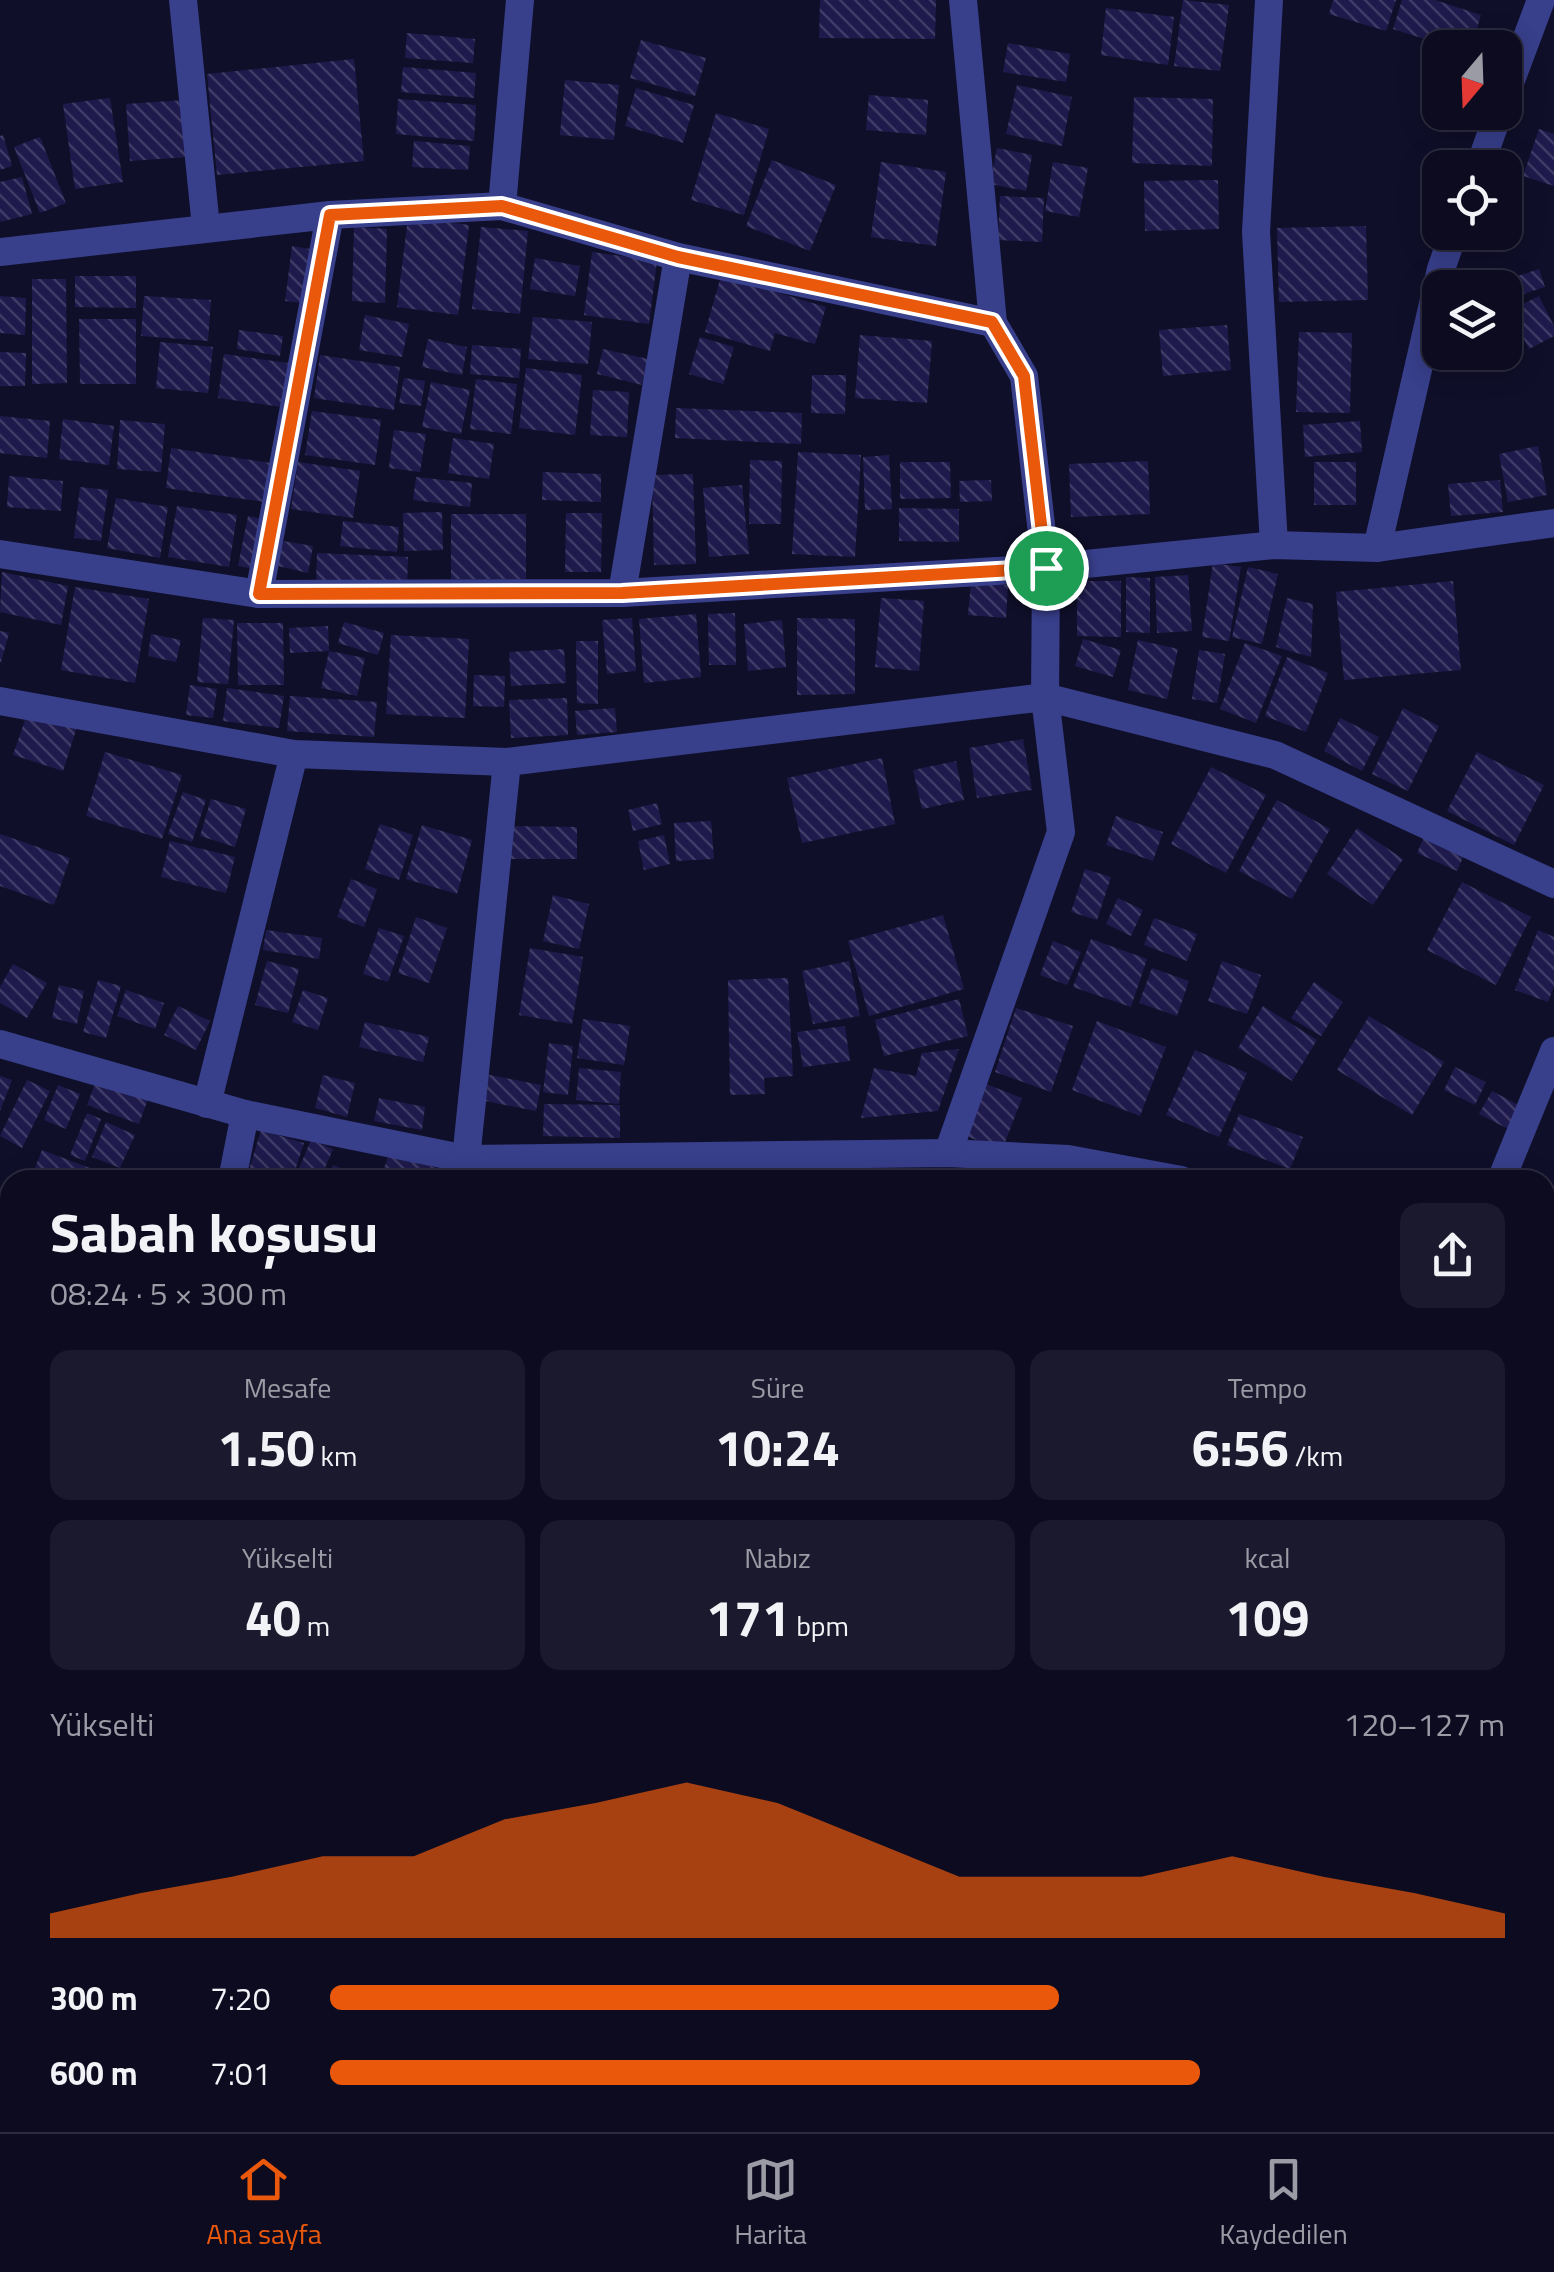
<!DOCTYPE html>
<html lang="tr">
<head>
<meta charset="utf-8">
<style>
	body { margin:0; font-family:"Titillium Web",sans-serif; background:#1a192d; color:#f1f3f6; height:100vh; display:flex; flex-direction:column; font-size:38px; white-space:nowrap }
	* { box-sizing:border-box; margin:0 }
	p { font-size:32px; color:#9a9ba5 }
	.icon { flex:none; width:55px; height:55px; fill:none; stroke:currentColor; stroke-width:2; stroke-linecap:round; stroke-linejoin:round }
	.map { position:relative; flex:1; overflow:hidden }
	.sheet { position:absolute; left:0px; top:1170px; width:1555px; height:962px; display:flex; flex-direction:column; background:#0c0b20; border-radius:30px 30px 0 0; box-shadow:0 5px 25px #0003,0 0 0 2px #2c2b3e }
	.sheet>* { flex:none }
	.needle { width:65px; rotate:199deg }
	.fabs { position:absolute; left:1422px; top:30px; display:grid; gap:20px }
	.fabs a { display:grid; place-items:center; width:100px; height:100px; border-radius:20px; background:#0c0b20; box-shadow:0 5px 25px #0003,0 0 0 2px #2c2b3e; font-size:50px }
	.pin { position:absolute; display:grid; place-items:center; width:85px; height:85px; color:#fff; margin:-42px; border:5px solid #fff; border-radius:50%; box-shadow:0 2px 10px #0007 }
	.round { display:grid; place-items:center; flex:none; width:105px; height:105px; border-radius:20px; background:#1a192d }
	.overview { display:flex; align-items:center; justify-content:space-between; height:170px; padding:0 50px }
	h1 { font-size:55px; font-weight:700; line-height:75px }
	.metrics { display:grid; grid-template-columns:repeat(3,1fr); gap:15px; height:170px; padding:10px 50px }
	.metrics div { display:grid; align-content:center; border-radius:20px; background:#1a192d; text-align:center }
	.metrics b { font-size:50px; font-weight:700 }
	.metrics small { font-size:28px; font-weight:400 }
	.metrics p { font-size:28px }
	.chart { height:280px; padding:20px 50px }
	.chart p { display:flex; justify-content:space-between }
	.chart svg { width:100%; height:180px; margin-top:10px; fill:#ea580c; opacity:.7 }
	ul { padding:0 50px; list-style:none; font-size:32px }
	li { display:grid; grid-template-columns:160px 120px 1fr; align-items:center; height:75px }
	li i { height:25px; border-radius:12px; background:#ea580c }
	.tabs { display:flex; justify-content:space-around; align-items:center; height:140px; border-top:2px solid #2c2b3e; background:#0c0b20; font-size:28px; color:#9a9ba5 }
	.tabs a { display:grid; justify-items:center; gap:5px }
	.tabs .selected { color:#ea580c }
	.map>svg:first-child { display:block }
	.building { fill:url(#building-back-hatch) }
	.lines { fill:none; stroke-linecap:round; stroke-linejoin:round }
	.minor { stroke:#383f8b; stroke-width:28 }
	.route-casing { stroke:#fff; stroke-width:20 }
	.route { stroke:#ea580c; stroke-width:12 }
</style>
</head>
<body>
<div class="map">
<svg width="1554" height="2132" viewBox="0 0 1554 2132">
	<defs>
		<pattern id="building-back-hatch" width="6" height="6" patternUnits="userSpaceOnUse" patternTransform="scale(2.5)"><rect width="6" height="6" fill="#1e1a4b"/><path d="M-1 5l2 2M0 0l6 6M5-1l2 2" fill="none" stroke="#3e3b66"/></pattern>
	</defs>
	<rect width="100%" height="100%" fill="#100f2a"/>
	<!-- building -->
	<g class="building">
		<polygon points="820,0 936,0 935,39 819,38"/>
		<polygon points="1183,0 1229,5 1220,71 1174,66"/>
		<polygon points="1333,0 1396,0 1386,31 1329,14"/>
		<polygon points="1402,0 1435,0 1481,15 1471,48 1453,48 1393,29"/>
		<polygon points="1106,8 1174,17 1168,65 1101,55"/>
		<polygon points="407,33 475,39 473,63 405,58"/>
		<polygon points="641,40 706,58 695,96 630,78"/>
		<polygon points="1008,43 1070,54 1066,82 1003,72"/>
		<polygon points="354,59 364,161 217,175 207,74"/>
		<polygon points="403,67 476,73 474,98 401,92"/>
		<polygon points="565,80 619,85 614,140 560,135"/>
		<polygon points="1017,85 1072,97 1062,146 1006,134"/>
		<polygon points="636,88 694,105 683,143 625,126"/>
		<polygon points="869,95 928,100 926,135 866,130"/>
		<polygon points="1134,97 1213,99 1212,166 1132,163"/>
		<polygon points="110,98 123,182 75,189 63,104"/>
		<polygon points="398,99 476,105 474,141 396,134"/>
		<polygon points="184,100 188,157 130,161 126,104"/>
		<polygon points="716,113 769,129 744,215 691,200"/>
		<polygon points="1539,129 1554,134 1554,186 1523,176"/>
		<polygon points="3,135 12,166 0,170 0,136"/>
		<polygon points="40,137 66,203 40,213 14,147"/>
		<polygon points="414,141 470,146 468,170 412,167"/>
		<polygon points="997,148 1032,155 1026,191 990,184"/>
		<polygon points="772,160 836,185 810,251 746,226"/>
		<polygon points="881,162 946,172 936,246 871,237"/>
		<polygon points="1053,162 1088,168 1079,217 1045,211"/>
		<polygon points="22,177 32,214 0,222 0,182"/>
		<polygon points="1218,180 1219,229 1145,231 1144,181"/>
		<polygon points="1000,196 1044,198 1042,242 998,240"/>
		<polygon points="408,217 469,225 458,315 397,307"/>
		<polygon points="1366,226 1368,300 1279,302 1277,228"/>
		<polygon points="354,227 387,229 385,303 352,301"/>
		<polygon points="481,227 528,231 520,314 472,309"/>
		<polygon points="292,246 316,250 309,304 285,301"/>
		<polygon points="592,252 657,261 649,324 584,315"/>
		<polygon points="535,258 580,266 575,296 530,289"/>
		<polygon points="1539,269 1545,287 1505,300 1505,288 1495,288 1494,284"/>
		<polygon points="75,276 136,276 136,308 75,307"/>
		<polygon points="721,276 826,307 815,344 775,333 770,351 705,332"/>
		<polygon points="32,279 66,279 67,383 32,384"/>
		<polygon points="0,296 26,298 25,335 0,333"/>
		<polygon points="144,296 211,300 208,341 141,336"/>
		<polygon points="1539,296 1554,326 1554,336 1529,349 1509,311"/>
		<polygon points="365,315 409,324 402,357 359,350"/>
		<polygon points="533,317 592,322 588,364 528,359"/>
		<polygon points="79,319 136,319 136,384 80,384"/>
		<polygon points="1227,325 1231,370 1163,376 1159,330"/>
		<polygon points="239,330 283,336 280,356 237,349"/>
		<polygon points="1299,332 1352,333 1350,413 1296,412"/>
		<polygon points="860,335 932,341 927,403 855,398"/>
		<polygon points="700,337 734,347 723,384 689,374"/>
		<polygon points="428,339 467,347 462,375 422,367"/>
		<polygon points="160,342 213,347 208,393 156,388"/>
		<polygon points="472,345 521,349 519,378 470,374"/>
		<polygon points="603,349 648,359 642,385 597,374"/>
		<polygon points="0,352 26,353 25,386 0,386"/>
		<polygon points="224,354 295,364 289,408 218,398"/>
		<polygon points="320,355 400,367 394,410 314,398"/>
		<polygon points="526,368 582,375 575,435 519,428"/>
		<polygon points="812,375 846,375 845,414 811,413"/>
		<polygon points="404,378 425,381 421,406 399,403"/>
		<polygon points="476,379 517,384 511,434 470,429"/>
		<polygon points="431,382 470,390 461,434 422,427"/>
		<polygon points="593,390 629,392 627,437 590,435"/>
		<polygon points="676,408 802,413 801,444 675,438"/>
		<polygon points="312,411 381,420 375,465 305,455"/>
		<polygon points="0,416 50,421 47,458 0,453"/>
		<polygon points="63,419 114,426 109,465 59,459"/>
		<polygon points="120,420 165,424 161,472 117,469"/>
		<polygon points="1360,421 1362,452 1305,457 1303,425"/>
		<polygon points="394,430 426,434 420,472 389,468"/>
		<polygon points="453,438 494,444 489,479 448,473"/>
		<polygon points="1538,446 1547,495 1508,502 1499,454"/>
		<polygon points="171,448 277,464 272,503 166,488"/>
		<polygon points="798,452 861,455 855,557 792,554"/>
		<polygon points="889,455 892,509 865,510 863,457"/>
		<polygon points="750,460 782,461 781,524 749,524"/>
		<polygon points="1148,461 1150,514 1071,517 1069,464"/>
		<polygon points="298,462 360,471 353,518 291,509"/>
		<polygon points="900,462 950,462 951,498 900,499"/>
		<rect x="1314" y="462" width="42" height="43"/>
		<polygon points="543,472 601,474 601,502 542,500"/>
		<polygon points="693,474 696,564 654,565 652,475"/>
		<polygon points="9,476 63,481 61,511 7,507"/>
		<polygon points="416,477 472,483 470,507 413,500"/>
		<polygon points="991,480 992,501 960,502 959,481"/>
		<polygon points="1500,480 1503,512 1451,516 1448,484"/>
		<polygon points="742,485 749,554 709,557 703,488"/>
		<polygon points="80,487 108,490 101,541 74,538"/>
		<polygon points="116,498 168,507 160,558 107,548"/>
		<polygon points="177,506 237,515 229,567 168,557"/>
		<polygon points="899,508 959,509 959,542 899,541"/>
		<polygon points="442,512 443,550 404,551 403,513"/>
		<polygon points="566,513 602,513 601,572 565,572"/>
		<rect x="451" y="514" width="75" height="65"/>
		<polygon points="248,516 263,519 254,569 238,566"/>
		<polygon points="343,521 399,527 397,552 340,546"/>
		<polygon points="283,541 313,546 308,573 278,566"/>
		<polygon points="317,553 408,557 407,586 316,583"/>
		<polygon points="1213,563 1241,567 1229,641 1202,637"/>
		<polygon points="1248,567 1278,574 1262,644 1232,637"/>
		<polygon points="2,572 68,586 61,625 0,612"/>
		<polygon points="1188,575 1192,631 1157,633 1155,577"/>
		<polygon points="1126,577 1150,578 1150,633 1126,632"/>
		<polygon points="1077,581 1121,581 1121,637 1077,636"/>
		<polygon points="1453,581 1461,670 1344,680 1336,592"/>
		<polygon points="971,582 1008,585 1006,618 968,615"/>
		<polygon points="75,587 149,599 135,683 61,670"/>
		<polygon points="881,598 924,601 919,671 875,667"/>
		<polygon points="1287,598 1313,604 1311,657 1276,647"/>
		<polygon points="735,613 736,665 709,665 708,614"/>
		<polygon points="696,614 701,677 644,683 639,619"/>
		<polygon points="203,618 234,620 228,684 197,682"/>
		<polygon points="632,618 636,671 607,674 602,620"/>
		<polygon points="797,618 855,619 855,694 797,695"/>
		<polygon points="782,620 786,667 748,671 744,624"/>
		<polygon points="344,622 384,633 378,655 338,643"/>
		<polygon points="237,623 283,623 284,685 238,685"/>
		<polygon points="328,626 329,651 290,653 289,628"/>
		<polygon points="0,631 9,633 1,662 0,662"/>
		<polygon points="151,634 181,640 176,662 148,656"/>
		<polygon points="391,635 469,639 465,718 386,714"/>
		<polygon points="1083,639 1121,650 1113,677 1075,666"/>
		<polygon points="1138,640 1178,649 1167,699 1128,690"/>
		<polygon points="576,641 598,641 598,704 577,703"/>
		<polygon points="1245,643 1282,656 1256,723 1220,709"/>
		<polygon points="564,649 566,683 511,686 509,652"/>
		<polygon points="1199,650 1225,654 1217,703 1192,699"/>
		<polygon points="329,651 365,658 357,696 321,688"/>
		<polygon points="1287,657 1328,673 1306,732 1265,716"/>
		<polygon points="474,675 505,676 504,707 473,706"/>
		<polygon points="190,685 217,689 213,718 186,715"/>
		<polygon points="227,688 284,696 279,728 223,721"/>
		<polygon points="290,696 377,702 374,737 287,731"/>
		<polygon points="567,698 568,735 511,738 509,700"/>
		<polygon points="615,708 617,732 577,735 575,711"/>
		<polygon points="1403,708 1439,726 1408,791 1372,774"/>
		<polygon points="28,711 77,727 63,771 13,755"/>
		<polygon points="1340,718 1379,737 1362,771 1324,751"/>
		<polygon points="1023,739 1032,790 977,798 969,748"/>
		<polygon points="105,752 182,775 162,839 86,816"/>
		<polygon points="1477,752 1544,785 1514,845 1447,811"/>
		<polygon points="882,758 895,824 802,843 787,778"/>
		<polygon points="956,761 964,800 922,809 913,770"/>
		<polygon points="1211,767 1266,795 1226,873 1171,844"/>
		<polygon points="183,792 206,800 192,842 168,834"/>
		<polygon points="211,799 246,809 235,847 200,836"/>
		<polygon points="1277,800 1330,829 1292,899 1239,871"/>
		<polygon points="657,803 662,824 633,831 628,810"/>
		<polygon points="1116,816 1163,832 1153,861 1106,845"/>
		<polygon points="711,821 714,859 676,861 674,823"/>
		<polygon points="380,824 413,835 399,880 365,869"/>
		<polygon points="422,825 472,840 457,894 406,879"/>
		<polygon points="509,826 577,827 577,859 508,859"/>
		<polygon points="1357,828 1403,859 1373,905 1327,874"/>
		<polygon points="1427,830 1467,848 1457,871 1417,853"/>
		<polygon points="0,834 70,858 54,905 0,886"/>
		<polygon points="664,835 670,864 644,870 638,841"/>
		<polygon points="170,841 235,857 226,893 161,877"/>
		<polygon points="1085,869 1111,877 1097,920 1071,912"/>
		<polygon points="351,879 377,889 364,927 337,917"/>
		<polygon points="1462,882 1531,917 1496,985 1427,950"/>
		<polygon points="553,895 589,904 579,949 543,941"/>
		<polygon points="1118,898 1143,910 1131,936 1106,924"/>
		<polygon points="943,915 964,989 869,1016 848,941"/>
		<polygon points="416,917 447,928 429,983 398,973"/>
		<polygon points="1154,918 1197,934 1187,961 1144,945"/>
		<polygon points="379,928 404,936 388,982 363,974"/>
		<polygon points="266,930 322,938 319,959 263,950"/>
		<polygon points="1538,930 1554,937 1554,986 1548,1002 1515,990"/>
		<polygon points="1091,939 1147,959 1131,1007 1073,987"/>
		<polygon points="1053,941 1081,952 1067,985 1040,975"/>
		<polygon points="530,948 583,957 572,1024 519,1015"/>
		<polygon points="267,961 299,969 288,1013 255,1005"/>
		<polygon points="849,961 860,1016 813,1024 802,971"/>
		<polygon points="1222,961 1261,975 1247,1014 1208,1001"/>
		<polygon points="13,964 47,983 27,1018 0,1003 0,987"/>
		<polygon points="1152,968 1189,981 1177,1016 1139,1003"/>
		<polygon points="788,978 793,1076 764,1078 765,1094 730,1095 728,980"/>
		<polygon points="98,980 121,986 106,1038 83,1032"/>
		<polygon points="1314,982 1343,1002 1321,1036 1291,1018"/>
		<polygon points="59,985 84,991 77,1024 52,1018"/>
		<polygon points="126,990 164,1003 155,1029 117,1016"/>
		<polygon points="303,990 328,998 318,1030 292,1022"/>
		<polygon points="959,999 968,1036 884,1056 875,1020"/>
		<polygon points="178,1006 210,1021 196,1050 164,1035"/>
		<polygon points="1263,1006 1317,1040 1292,1081 1238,1048"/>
		<polygon points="1016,1008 1073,1026 1051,1092 995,1072"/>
		<polygon points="1369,1016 1444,1062 1412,1115 1337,1070"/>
		<polygon points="583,1019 630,1026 624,1065 577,1058"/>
		<polygon points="1097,1021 1166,1047 1140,1116 1072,1090"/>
		<polygon points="365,1022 429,1037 423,1062 359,1047"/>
		<polygon points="845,1026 850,1061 803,1067 797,1032"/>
		<polygon points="549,1043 573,1046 568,1095 543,1092"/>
		<polygon points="959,1049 938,1111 861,1118 874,1068 916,1076 922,1053"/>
		<polygon points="1195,1050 1247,1073 1219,1137 1166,1115"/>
		<polygon points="1455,1067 1486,1082 1475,1105 1444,1090"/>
		<polygon points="579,1068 621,1072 619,1104 576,1100"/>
		<polygon points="485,1074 541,1085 536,1111 480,1100"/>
		<polygon points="323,1075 355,1083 347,1117 315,1108"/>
		<polygon points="0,1076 12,1080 0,1111"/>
		<polygon points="27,1080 50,1091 22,1148 0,1136"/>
		<polygon points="96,1081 148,1099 139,1124 87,1105"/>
		<polygon points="986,1084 1022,1098 1002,1150 966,1136"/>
		<polygon points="58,1085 80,1094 66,1129 44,1120"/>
		<polygon points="1492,1091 1524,1108 1512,1131 1479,1114"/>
		<polygon points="379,1098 425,1107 422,1130 374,1121"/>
		<polygon points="544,1104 620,1105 620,1138 543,1136"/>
		<polygon points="87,1113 101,1119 85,1161 70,1155"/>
		<polygon points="1239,1114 1303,1137 1290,1169 1227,1145"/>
		<polygon points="106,1122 135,1135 120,1168 92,1157"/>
		<polygon points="261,1130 304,1143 292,1180 246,1180"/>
		<polygon points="311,1140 333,1149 320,1180 294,1180"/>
		<polygon points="42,1150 111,1176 110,1180 31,1178"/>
		<polygon points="390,1151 441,1170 437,1180 380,1180"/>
		<polygon points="333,1165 371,1180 327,1180"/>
		<polygon points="1545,1262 1554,1266 1553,1305 1545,1302"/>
		<polygon points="9,1267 10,1267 10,1308 0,1305"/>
		<polygon points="0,1311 10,1313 9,1341 0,1339"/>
		<polygon points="1554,1368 1554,1465 1550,1467 1545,1459 1545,1374"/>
		<polygon points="0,1394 10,1398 10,1449 0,1445"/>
		<polygon points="1554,1561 1554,1596 1545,1587 1545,1570"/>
		<polygon points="0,1563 10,1565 10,1650 0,1647"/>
		<rect x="1545" y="1739" width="9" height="64"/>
		<polygon points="1554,1863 1554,1932 1545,1935 1545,1866"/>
		<polygon points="1554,1966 1554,2009 1553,2009 1545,1968"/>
		<polygon points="1545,1998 1554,2024 1554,2036 1545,2039"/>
		<polygon points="10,2004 10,2060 0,2064 0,2007"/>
		<polygon points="10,2069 10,2106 3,2108 0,2072"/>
		<polygon points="1554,2093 1554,2132 1538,2132 1533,2122 1545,2122 1545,2098"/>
		<polygon points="163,2122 228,2122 231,2132 166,2132"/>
		<polygon points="262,2122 323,2122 326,2132 265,2132"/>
		<polygon points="339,2122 405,2122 405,2123 379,2132 342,2132"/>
		<polygon points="471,2122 478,2122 481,2132 446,2132"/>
		<polygon points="483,2122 514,2122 517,2132 487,2132"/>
		<polygon points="531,2122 574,2122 578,2132 535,2132"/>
		<polygon points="917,2122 929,2122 932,2132 892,2132"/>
		<polygon points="992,2122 996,2132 942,2132 939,2124"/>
		<polygon points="997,2122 1056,2122 1060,2132 1001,2132"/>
		<polygon points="1066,2122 1129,2122 1129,2123 1104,2132 1069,2132"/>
		<polygon points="1154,2122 1198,2122 1201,2127 1159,2132"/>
		<polygon points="1213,2122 1325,2122 1329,2132 1217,2132"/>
		<polygon points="1479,2122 1521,2122 1525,2132 1459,2132"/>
	</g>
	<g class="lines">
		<!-- minor -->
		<g class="minor">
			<polyline points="183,0 206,227"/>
			<polyline points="1269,0 1256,232 1274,545"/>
			<polyline points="1505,96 1541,0"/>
			<polyline points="1479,168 1499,112"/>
			<polyline points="502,206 520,0"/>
			<polyline points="0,252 330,215 502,206 678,257 993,323"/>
			<polyline points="1377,548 1441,269 1454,232"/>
			<polyline points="0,554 259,594 622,593 1046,568 1274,545 1377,548 1554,523"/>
			<polyline points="622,593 678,257"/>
			<polyline points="259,594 330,215"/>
			<polyline points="0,701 294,754 507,762 1045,697 1275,755 1554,884"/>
			<polyline points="0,1044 245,1114 466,1159 948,1153 1068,1159 1181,1180"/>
			<polyline points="207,1104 294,754"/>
			<polyline points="948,1153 1061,832 1045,697 1046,568 1024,376 993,323 963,0"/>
			<polyline points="466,1159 507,762"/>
			<polyline points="232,1180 245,1114"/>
			<polyline points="1501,1180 1554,1051"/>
			<polyline points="1545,1249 1554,1251"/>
			<polyline points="0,1369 10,1371"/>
			<polyline points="1545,1512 1554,1521"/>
			<polyline points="0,1546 10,1549"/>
			<polyline points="1545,1647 1554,1649"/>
			<polyline points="0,1723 10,1722"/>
			<polyline points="1545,1827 1554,1825"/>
			<polyline points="0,1874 10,1872"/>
			<polyline points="1545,2078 1554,2075"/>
			<polyline points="48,2132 83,2122"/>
			<polyline points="800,2132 825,2122"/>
			<polyline points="1411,2132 1435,2122"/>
		</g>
	</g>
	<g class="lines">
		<defs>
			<polygon id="route" points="502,206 678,257 992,322 1024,376 1046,568 622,593 259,594 330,215"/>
		</defs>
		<!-- route casing -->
		<use href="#route" class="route-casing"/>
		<!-- route -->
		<use href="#route" class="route"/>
	</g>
</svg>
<div class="fabs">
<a><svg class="needle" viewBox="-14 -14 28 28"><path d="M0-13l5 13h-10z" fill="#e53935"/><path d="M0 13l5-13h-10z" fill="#9a9ba5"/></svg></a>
<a><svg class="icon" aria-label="locate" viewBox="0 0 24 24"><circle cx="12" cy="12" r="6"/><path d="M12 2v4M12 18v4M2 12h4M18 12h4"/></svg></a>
<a><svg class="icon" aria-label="layers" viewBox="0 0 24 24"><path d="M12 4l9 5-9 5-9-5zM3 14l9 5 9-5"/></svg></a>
</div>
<div class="pin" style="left:1046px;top:568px;background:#1e9e55"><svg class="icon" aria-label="arrive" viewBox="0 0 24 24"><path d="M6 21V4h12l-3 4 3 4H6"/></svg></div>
<section class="sheet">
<div class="overview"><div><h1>Sabah koşusu</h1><p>08:24 · 5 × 300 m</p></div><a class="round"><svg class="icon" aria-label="share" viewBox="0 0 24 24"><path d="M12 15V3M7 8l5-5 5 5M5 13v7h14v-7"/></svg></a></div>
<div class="metrics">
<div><p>Mesafe</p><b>1.50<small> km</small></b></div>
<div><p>Süre</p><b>10:24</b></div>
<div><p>Tempo</p><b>6:56<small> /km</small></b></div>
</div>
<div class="metrics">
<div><p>Yükselti</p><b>40<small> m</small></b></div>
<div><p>Nabız</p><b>171<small> bpm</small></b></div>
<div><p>kcal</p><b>109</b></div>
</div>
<div class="chart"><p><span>Yükselti</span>120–127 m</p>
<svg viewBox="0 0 160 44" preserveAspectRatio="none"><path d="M0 44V38L10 33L20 29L30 24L40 24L50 15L60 11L70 6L80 11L90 20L100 29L110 29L120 29L130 24L140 29L150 33L160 38V44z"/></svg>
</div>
<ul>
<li><b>300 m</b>7:20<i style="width:62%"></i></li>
<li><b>600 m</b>7:01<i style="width:74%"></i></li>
</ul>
</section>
</div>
<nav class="tabs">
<a class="selected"><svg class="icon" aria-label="home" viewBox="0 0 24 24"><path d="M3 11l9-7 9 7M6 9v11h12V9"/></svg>Ana sayfa</a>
<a><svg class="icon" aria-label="map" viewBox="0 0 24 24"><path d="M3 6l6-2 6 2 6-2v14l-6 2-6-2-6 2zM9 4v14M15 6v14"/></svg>Harita</a>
<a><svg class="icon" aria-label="saved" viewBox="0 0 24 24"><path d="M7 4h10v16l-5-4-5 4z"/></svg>Kaydedilen</a>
</nav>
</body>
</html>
